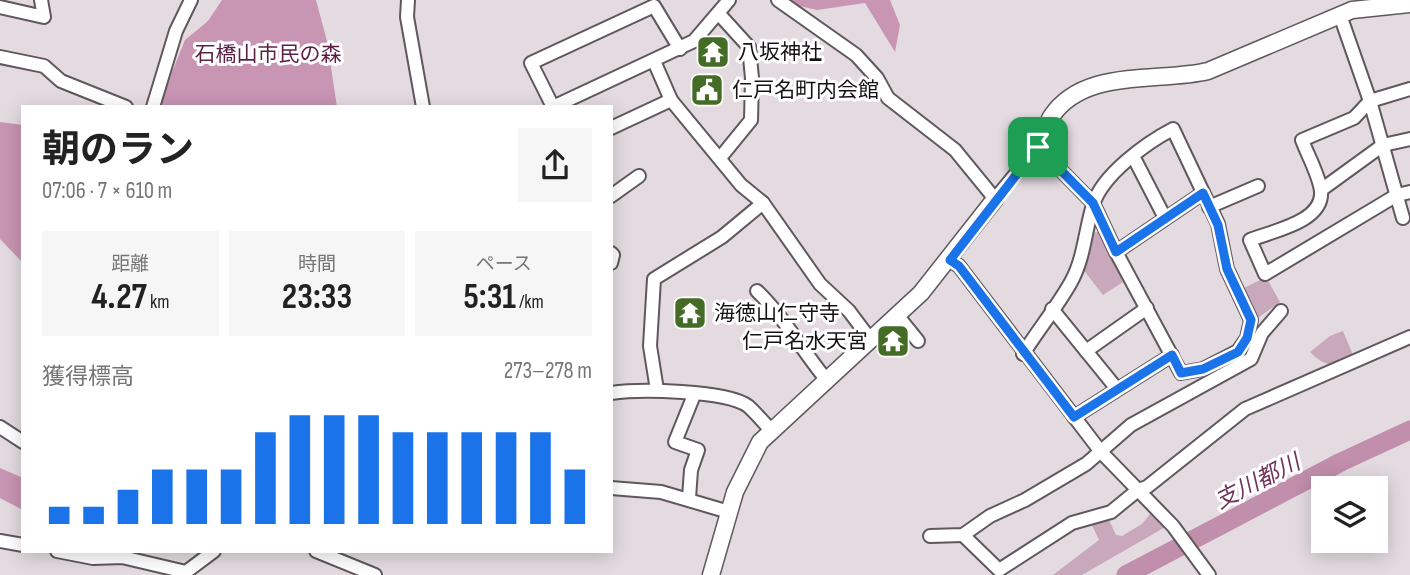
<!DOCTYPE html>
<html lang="ja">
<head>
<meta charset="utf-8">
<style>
	body { margin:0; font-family:"Sofia Sans Condensed","Noto Sans JP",sans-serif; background:#f6f6f6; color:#222; height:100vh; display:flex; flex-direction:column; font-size:26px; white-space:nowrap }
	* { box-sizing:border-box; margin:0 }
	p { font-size:23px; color:#767676 }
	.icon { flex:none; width:38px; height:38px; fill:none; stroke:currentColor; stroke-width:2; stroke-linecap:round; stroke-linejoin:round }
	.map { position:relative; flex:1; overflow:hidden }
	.side { position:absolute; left:21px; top:105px; width:592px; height:448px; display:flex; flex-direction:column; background:#fff; border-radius:0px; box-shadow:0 4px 18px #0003 }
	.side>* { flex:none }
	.tools { position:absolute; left:1311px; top:476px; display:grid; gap:14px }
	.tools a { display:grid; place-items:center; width:77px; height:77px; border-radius:0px; background:#fff; box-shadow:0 4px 18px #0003; font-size:35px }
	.pin { position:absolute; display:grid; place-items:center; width:60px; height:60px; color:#fff; margin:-30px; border-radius:14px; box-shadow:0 4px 10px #0006 }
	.round { display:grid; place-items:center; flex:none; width:74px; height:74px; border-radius:0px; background:#f6f6f6 }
	.summary { display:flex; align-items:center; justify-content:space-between; height:119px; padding:0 21px }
	h1 { font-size:38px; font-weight:700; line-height:52px }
	.metrics { display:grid; grid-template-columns:repeat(3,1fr); gap:10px; height:119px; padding:7px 21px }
	.metrics div { display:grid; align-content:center; border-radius:0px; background:#f6f6f6; text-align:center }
	.metrics b { font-size:35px; font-weight:700 }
	.metrics small { font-size:19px; font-weight:400 }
	.metrics p { font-size:19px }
	.chart { height:196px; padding:14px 21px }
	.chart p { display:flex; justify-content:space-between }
	.chart svg { width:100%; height:126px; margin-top:7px; stroke:#1a73e8; stroke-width:6 }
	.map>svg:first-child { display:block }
	.green { fill:#c8a8ba }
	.forest { fill:#c895b2 }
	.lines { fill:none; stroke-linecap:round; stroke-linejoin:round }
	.river { stroke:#c18eab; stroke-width:19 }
	.street-casing { stroke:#5f585c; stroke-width:16 }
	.secondary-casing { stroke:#5f585c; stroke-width:19 }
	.street { stroke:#fff; stroke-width:12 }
	.secondary { stroke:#fff; stroke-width:16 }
	.route-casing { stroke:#fff; stroke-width:14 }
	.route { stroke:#1a73e8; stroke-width:9 }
	.labels { text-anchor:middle; stroke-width:6; stroke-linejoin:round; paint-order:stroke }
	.poi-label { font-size:21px; fill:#151213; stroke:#fff; text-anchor:start }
	.park-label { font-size:21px; fill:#5b1e45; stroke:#fff }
	.water-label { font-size:23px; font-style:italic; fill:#72335b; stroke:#fff }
</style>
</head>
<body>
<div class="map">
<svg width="1410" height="575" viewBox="0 0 1410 575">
	<rect width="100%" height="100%" fill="#e3dbe0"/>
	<!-- green -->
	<g class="green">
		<polygon points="1099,232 1123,282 1103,295 1082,268 1090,233"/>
		<polygon points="1266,277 1280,302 1255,320 1242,289"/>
		<path d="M1343,331L1353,355C1331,365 1329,370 1310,352L1330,336Z"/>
		<polygon points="1153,510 1167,526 1082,575 1053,575 1099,540 1090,521 1108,518 1116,535 1122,536 1142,524"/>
	</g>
	<!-- forest -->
	<g class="forest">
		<polygon points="222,0 316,0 327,41 337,107 158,107 185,40 208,21"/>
		<polygon points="786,0 890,0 900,25 895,52 865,3 817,10 787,3"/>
		<polygon points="0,122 23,125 23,263 0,239"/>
		<polygon points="0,468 23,478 23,510 0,498"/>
	</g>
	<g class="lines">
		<!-- river -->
		<polyline class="river" points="1126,575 1341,462 1410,430"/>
		<defs>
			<g id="street">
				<polyline points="408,0 407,17 423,107"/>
				<path d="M778,0L856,55L877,78L888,98L955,150L995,199L1038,147L1093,203L1116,252L1181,373L1203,369L1238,351L1247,338L1251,320L1227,269L1218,224L1173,129C1146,143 1102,175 1093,205C1085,231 1084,259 1071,282C1057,307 1038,330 1023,354"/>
				<polyline points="0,7 44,17 41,0"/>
				<polyline points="719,14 749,47 752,78 751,120 720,158"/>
				<polyline points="1340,15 1370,101 1403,218"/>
				<polyline points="0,57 44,66 61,81 126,107"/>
				<polyline points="654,61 671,100 741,185 763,203 820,284 849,311 870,339"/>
				<path d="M1410,89L1370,101L1354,118L1302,140C1308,156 1319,175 1321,191C1324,222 1272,231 1250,240L1265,274L1397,195L1410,192"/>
				<polyline points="153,107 176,31 191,0"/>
				<polyline points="553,107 531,63 654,6 680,49"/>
				<polyline points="553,107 694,41 729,0"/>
				<polyline points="611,128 671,100"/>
				<polyline points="1133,156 1165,218"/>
				<polyline points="1321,190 1383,145 1410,139"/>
				<polyline points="611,196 639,176"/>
				<polyline points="1209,207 1258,186"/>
				<polyline points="1116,252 1203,193"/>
				<polyline points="611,253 613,255 611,263"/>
				<polyline points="950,260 959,266 1101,452 1173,526 1209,575"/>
				<path d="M757,291C784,317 802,350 825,378"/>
				<polyline points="1052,309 1117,389"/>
				<polyline points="897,315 918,341"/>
				<polyline points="1086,351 1147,308"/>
				<polyline points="657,390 650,346 654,279 722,237 763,203"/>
				<path d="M611,393C639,389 726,390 748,406C756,413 764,423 771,430"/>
				<polyline points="1074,417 1172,355"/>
				<polyline points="0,427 23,442"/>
				<polyline points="611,488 661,492 729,512"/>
				<polyline points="689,498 691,470 698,450 675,442 694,395"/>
				<polyline points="963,535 999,570 1072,523 1111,512 1138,490 1147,487 1245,409 1410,337"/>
				<polyline points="930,536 963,535 990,516 1025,500 1086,464 1131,425 1251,359 1262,333 1281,311"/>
				<polyline points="0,541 23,545"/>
				<polyline points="57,551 93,558 122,557 186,572 214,551"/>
				<polyline points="316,551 375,575"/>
			</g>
			<g id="secondary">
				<path d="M1038,147C1042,138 1046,126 1051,117C1084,67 1159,83 1208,71L1352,10L1410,4"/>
				<polyline points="711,575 735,492 760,442 921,293 995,199"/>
			</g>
		</defs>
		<!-- street casing -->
		<use href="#street" class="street-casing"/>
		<!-- secondary casing -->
		<use href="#secondary" class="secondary-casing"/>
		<!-- street -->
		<use href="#street" class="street"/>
		<!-- secondary -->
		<use href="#secondary" class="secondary"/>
	</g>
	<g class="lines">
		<defs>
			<polygon id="route" points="1038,147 1093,203 1116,252 1203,193 1218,225 1227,269 1251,320 1247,338 1238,352 1203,369 1181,373 1172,355 1074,417 959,266 950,260"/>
		</defs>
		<!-- route casing -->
		<use href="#route" class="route-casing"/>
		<!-- route -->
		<use href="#route" class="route"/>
	</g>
	<!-- icons -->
	<defs>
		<symbol id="temple-square" viewBox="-11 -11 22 22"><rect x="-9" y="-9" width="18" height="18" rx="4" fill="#446c27" stroke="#fff"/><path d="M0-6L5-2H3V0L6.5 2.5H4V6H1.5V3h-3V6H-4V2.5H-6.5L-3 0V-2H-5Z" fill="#fff"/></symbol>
		<symbol id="civic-square" viewBox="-11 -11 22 22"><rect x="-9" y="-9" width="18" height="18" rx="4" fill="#446c27" stroke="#fff"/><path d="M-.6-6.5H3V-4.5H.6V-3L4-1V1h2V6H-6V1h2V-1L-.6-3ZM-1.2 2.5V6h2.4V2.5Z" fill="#fff"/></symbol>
	</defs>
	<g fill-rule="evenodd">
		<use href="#temple-square" x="694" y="33" width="38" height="38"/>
		<use href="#civic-square" x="688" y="71" width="38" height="38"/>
		<use href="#temple-square" x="671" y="294" width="38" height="38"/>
		<use href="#temple-square" x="874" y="322" width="38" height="38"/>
	</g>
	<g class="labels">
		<!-- poi labels -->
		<g class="poi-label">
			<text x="738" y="59">八坂神社</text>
			<text x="732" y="97">仁戸名町内会館</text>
			<text x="714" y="320">海徳山仁守寺</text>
			<text x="868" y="348" text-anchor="end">仁戸名水天宮</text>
		</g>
		<!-- park labels -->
		<g class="park-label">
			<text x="268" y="61">石橋山市民の森</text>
		</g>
		<!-- water labels -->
		<g class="water-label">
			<text transform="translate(1257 481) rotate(-27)" y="8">支川都川</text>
		</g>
	</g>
</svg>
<div class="tools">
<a><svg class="icon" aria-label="layers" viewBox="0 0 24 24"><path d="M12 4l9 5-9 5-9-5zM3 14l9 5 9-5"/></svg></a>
</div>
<div class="pin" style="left:1038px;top:147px;background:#1e9e55"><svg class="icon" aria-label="arrive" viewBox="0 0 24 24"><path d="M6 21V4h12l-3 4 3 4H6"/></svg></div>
<section class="side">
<div class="summary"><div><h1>朝のラン</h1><p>07:06 · 7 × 610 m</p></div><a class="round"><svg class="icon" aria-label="share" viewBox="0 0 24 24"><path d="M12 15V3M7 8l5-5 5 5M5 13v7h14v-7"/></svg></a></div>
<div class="metrics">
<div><p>距離</p><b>4.27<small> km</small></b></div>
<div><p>時間</p><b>23:33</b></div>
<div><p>ペース</p><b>5:31<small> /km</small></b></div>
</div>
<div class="chart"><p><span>獲得標高</span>273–278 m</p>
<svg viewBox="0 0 160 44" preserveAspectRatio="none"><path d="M5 44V38M15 44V38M25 44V32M35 44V25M45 44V25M55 44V25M65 44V12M75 44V6M85 44V6M95 44V6M105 44V12M115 44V12M125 44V12M135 44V12M145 44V12M155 44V25"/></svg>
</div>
</section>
</div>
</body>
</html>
